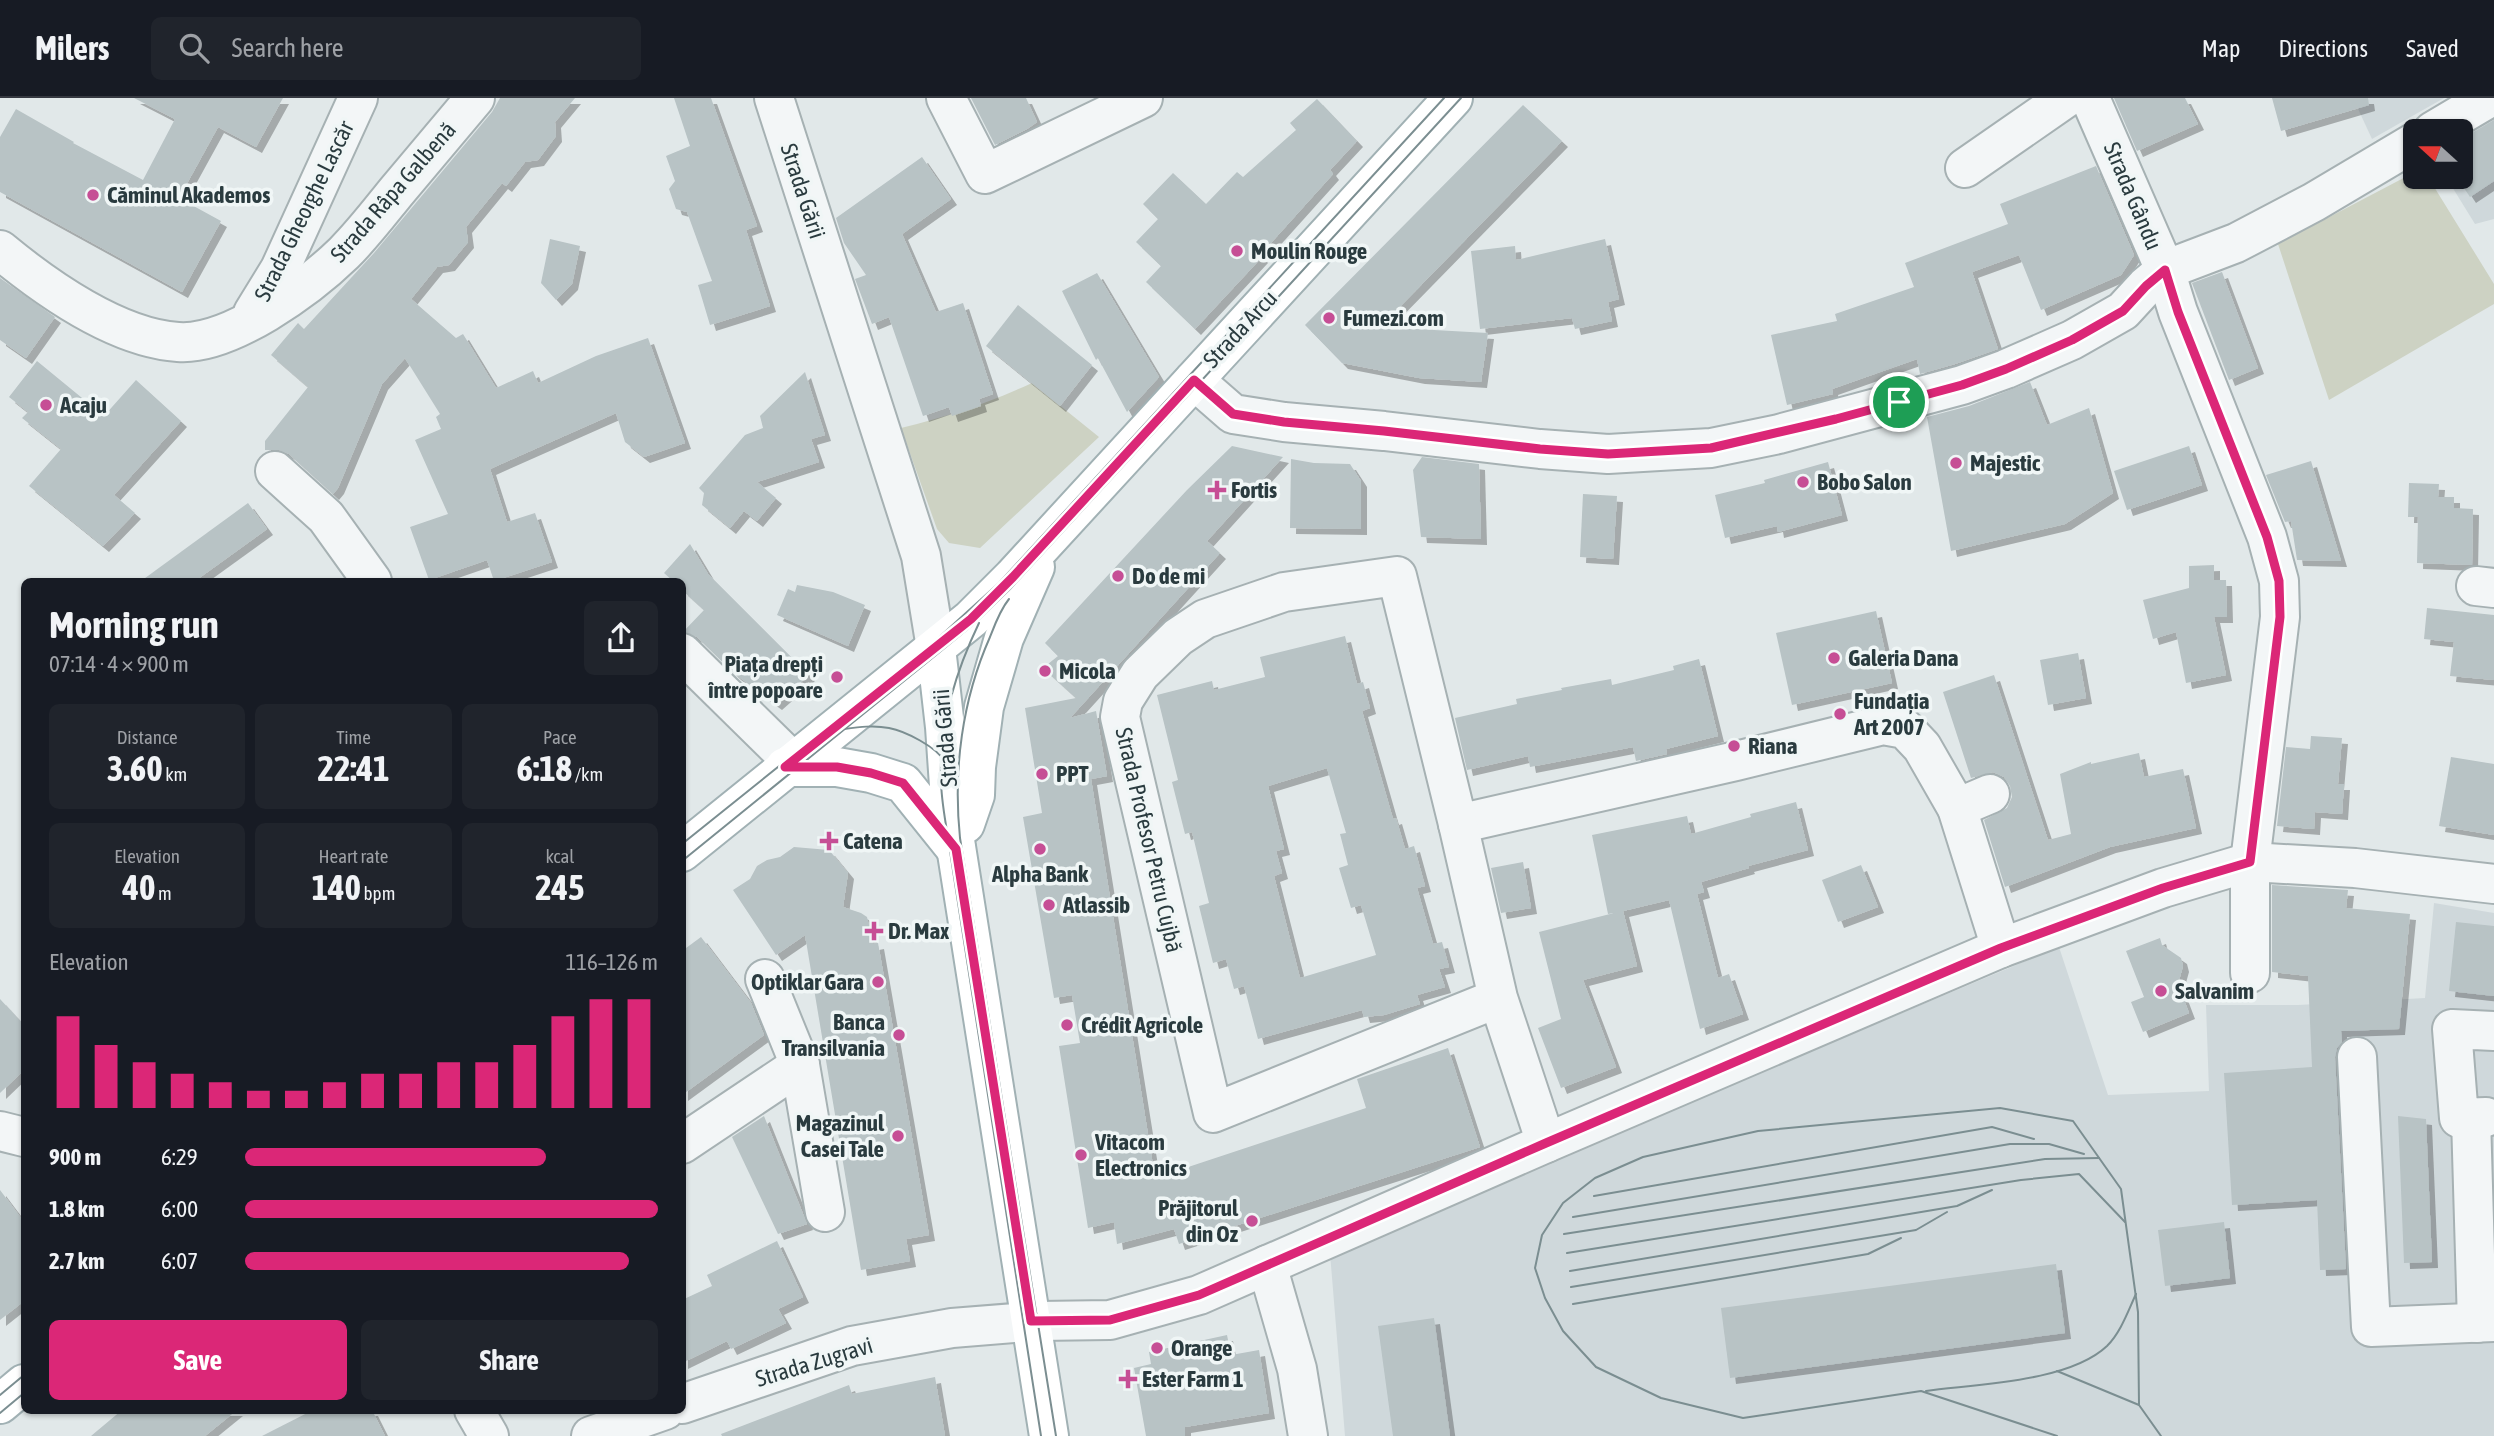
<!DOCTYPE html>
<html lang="en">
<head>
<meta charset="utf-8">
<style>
	body { margin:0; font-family:"Asap Condensed",sans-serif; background:#20242c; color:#f1f3f6; height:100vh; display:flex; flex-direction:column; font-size:26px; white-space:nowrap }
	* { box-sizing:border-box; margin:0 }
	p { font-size:23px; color:#9ea1a6 }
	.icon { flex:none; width:38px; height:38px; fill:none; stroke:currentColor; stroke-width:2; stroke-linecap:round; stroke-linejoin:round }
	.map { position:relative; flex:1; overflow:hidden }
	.sheet { position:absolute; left:21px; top:480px; width:665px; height:836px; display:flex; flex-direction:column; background:#171b24; border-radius:10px; box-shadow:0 2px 5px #0004 }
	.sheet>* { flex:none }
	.needle { width:46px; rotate:291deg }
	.buttons { position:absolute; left:2403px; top:21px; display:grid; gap:14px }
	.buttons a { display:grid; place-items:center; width:70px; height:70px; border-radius:10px; background:#171b24; box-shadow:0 2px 5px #0004; font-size:35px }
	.pin { position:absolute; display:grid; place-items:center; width:60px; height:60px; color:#fff; margin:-30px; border:4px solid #fff; border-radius:50%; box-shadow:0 2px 7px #0007 }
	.round { display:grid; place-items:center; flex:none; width:74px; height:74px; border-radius:10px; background:#20242c }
	.summary { display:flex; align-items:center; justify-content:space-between; height:119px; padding:0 28px }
	h1 { font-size:38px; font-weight:700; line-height:52px }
	.figures { display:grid; grid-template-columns:repeat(3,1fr); gap:10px; height:119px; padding:7px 28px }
	.figures div { display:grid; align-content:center; border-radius:10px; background:#20242c; text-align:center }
	.figures b { font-size:35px; font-weight:700 }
	.figures small { font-size:19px; font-weight:400 }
	.figures p { font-size:19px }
	.chart { height:196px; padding:14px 28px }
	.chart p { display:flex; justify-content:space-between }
	.chart svg { width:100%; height:126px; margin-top:7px; stroke:#db2777; stroke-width:6 }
	.primary-button { display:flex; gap:14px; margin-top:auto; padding:14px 28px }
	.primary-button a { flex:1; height:80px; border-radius:10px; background:#db2777; color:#fff; font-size:28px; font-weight:700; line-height:80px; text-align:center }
	.primary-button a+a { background:#20242c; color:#f1f3f6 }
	ul { padding:0 28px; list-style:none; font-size:23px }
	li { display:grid; grid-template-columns:112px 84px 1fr; align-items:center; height:52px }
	li i { height:18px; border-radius:9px; background:#db2777 }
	header { display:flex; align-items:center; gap:42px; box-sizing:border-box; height:98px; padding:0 35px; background:#171b24; border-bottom:2px solid #363941 }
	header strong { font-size:33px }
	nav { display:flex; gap:38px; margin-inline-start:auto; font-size:24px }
	.search { width:490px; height:63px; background:#20242c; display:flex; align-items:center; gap:18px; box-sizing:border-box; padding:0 24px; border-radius:10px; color:#9ea1a6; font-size:26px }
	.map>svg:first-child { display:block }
	.built { fill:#cfd8db }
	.green { fill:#cdd2c3 }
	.building { fill:#b8c3c5; fill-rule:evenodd; filter:url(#shadow) }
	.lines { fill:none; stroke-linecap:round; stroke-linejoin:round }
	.minor-casing { stroke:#a6b1b3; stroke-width:42 }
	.major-casing { stroke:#a1b1b4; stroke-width:42 }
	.minor { stroke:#f3f6f7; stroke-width:38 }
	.major { stroke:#fff; stroke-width:38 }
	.tram { stroke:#7b8e91; stroke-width:2 }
	.route-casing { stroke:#fff; stroke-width:14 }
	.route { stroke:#db2777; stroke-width:9 }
	.poi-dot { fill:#c64e95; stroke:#f0f6f6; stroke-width:2.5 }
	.labels { text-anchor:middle; stroke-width:7; stroke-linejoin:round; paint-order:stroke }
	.street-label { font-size:23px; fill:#2a3b3f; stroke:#f0f6f6 }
	.poi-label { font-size:23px; font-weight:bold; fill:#2a3b3f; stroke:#f0f6f6; text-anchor:start }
</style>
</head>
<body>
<header>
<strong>Milers</strong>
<div class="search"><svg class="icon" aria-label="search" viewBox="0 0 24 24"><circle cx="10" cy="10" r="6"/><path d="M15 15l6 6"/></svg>Search here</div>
<nav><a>Map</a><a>Directions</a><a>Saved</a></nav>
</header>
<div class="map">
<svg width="2494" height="1338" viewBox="0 0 2494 1338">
	<defs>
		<filter id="shadow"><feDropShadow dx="6" dy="6" stdDeviation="0" flood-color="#0004"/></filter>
	</defs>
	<rect width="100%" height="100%" fill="#e1e8e9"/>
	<!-- built -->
	<g class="built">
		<polygon points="2353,0 2444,0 2372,41"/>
		<polygon points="2494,19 2494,121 2475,126 2446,79 2460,79 2461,40"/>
		<polygon points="2434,805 2494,815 2494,1338 1345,1338 1330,1155 2059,849 2108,997 2209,993 2206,907 2298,907 2425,900"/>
	</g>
	<!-- green -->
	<g class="green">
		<polygon points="2415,74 2415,79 2428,79 2494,186 2494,206 2329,302 2278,146"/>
		<path d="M1032,285L1099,339L980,450L949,445L937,431L901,330C950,318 986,306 1032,285Z"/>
	</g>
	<!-- building -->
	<g class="building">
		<polygon points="134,0 283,0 256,49 218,29 179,100 221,123 182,194 0,94 0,39 16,11 74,44 73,45 143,82 175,21"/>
		<polygon points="500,0 575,0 555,24 556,38 538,62 525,64 506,88 502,85 466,129 468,144 449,167 437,169 411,201 456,240 463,236 496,290 533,273 538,285 596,258 648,240 685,345 644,359 625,344 616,315 490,371 507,424 535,415 552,464 494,483 487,462 429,482 410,429 448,416 415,342 441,331 436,319 440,316 405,260 382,286 338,390 333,396 289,356 279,352 265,352 265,343 308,289 271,257 298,225 304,231 374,155 492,14"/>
		<polygon points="674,0 711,0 757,128 746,132 770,208 710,227 698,187 712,183 687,114 676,111 669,91 675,83 666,58 690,48"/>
		<polygon points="971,0 1026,0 1037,24 1027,31 995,47"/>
		<polygon points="2114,0 2185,0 2198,26 2137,53"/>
		<polygon points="2272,0 2368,0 2369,7 2281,33"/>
		<polygon points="1317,1 1357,43 1330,72 1333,76 1260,157 1262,159 1195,231 1146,184 1161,168 1136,144 1158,121 1143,106 1173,75 1206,106 1237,74 1243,79 1296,32 1290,25"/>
		<polygon points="1523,7 1562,43 1380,229 1488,235 1481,284 1419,280 1342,265 1305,227"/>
		<polygon points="2494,22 2494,83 2470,99 2460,84 2460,42"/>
		<polygon points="922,59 951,101 902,136 936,214 963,205 993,296 979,301 981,308 952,318 949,309 923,318 889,219 872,226 855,181 866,177 844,145 836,120"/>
		<polygon points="2096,68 2134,157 2121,177 2041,212 2019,157 1972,174 1998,251 1955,266 1920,276 1917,261 1832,291 1833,296 1787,307 1771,237 1837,223 1835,216 1914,189 1905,165 2008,126 2000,106"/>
		<polygon points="550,141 580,148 572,186 556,202 541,185"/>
		<polygon points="1605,141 1619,201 1608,204 1612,223 1575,231 1572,220 1480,231 1471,153 1515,148 1516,162"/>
		<polygon points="2222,174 2258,270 2229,282 2192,185"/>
		<polygon points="1097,175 1159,279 1127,314 1098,260 1096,262 1062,193"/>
		<polygon points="0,180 55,219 26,260 0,242"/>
		<polygon points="1018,207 1092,267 1060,308 986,248"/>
		<polygon points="37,263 104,318 136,282 181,323 114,397 135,415 103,448 29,388 61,351 22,320 28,314 9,299"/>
		<polygon points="805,274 825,337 811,341 819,364 757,384 776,400 757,423 744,413 730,430 702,407 704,395 699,390 745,337 763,330 760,318"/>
		<polygon points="2030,284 2047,327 2089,310 2113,395 2065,426 1951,453 1927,319 1969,308"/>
		<polygon points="1232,348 1283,359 1207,443 1220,455 1070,620 1096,613 1107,678 1091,681 1155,1080 1366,1010 1357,981 1448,950 1480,1049 1179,1146 1174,1131 1117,1146 1114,1124 1088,1130 1059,948 1080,945 1072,897 1054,900 1023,719 1042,715 1025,610 1076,600 1043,570 1058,558 1045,545 1187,392"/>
		<polygon points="2189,348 2202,387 2127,412 2114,373"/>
		<polygon points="1422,359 1479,366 1481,441 1421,439 1413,372"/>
		<polygon points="1291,361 1314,365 1350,366 1361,383 1361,431 1290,430"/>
		<polygon points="2311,363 2341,463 2297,462 2291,423 2285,424 2266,377"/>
		<polygon points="1828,364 1842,417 1778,434 1777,428 1725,440 1715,397 1765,385 1764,382"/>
		<polygon points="2409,385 2439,386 2438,399 2454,399 2454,410 2473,411 2472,467 2417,465 2418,419 2408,419"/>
		<polygon points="1583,396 1617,398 1613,461 1580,459"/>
		<polygon points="248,405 267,431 195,483 141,483"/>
		<polygon points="690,446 708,476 809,577 776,606 735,576 697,539 683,534 704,512 682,492 682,483 673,483 664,475"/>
		<polygon points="2214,467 2214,482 2226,482 2227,519 2214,519 2226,577 2186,585 2176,534 2153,541 2143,502 2189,490 2189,468"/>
		<polygon points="797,487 833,494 865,507 848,548 777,517 788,491 795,494"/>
		<polygon points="2427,510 2494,517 2494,582 2450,578 2454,544 2424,541"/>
		<polygon points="1876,513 1892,585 1792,607 1776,535"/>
		<path d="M1345,538L1357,586L1363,584L1370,610L1362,613L1393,721L1396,720L1405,751L1414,748L1425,788L1417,790L1433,846L1442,844L1449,869L1439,871L1445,889L1417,897L1420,906L1384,917L1364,919L1362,912L1258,941L1244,888L1234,891L1226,861L1213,865L1199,808L1209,805L1192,734L1185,736L1172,684L1178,682L1157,597L1212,583L1214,592L1265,579L1260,559ZM1327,670L1346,735L1340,736L1348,767L1339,770L1351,810L1361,807L1376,857L1300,880L1274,778L1282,775L1276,753L1284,751L1268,688Z"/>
		<polygon points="2078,555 2086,600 2048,607 2040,562"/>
		<polygon points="1699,561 1718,638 1666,651 1667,656 1636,663 1633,649 1530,669 1528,658 1467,672 1455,620 1517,606 1516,601 1562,592 1561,590 1611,581 1612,587 1674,572 1673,568"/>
		<polygon points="1994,577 2048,742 2071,736 2060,676 2091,664 2091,666 2139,655 2144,679 2183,671 2196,730 2110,749 2005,789 1984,722 2007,710 2012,699 2010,688 2004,679 1993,674 1971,680 1943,594"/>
		<polygon points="2311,638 2342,640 2338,686 2344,686 2342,716 2315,714 2314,731 2277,728 2286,649 2310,651"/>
		<polygon points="2451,659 2494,666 2494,737 2439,728"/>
		<polygon points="1796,704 1808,752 1748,768 1749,770 1701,784 1704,794 1697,796 1718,880 1729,876 1743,916 1700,931 1669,802 1623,813 1637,868 1583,882 1616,969 1561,990 1538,930 1561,921 1539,834 1614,815 1608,816 1592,737 1687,718 1691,736 1751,719 1750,716"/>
		<polygon points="794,749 829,752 848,775 843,809 861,815 867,819 873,846 878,845 929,1137 906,1141 910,1163 861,1172 805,837 776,857 733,792 750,781 757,768 767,762 780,759"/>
		<polygon points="1523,764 1531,810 1501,815 1491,770"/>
		<polygon points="1861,767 1878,809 1838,824 1822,782"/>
		<polygon points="2272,787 2348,792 2346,810 2410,816 2399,931 2341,933 2342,944 2337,950 2335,959 2346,1171 2320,1172 2317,1102 2232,1107 2224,975 2312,969 2308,878 2272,874"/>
		<polygon points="2456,824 2494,828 2494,898 2449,893"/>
		<polygon points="701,839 751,905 764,937 682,997 682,853"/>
		<polygon points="2160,840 2162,847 2181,860 2183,868 2178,886 2189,915 2143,934 2131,904 2144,899 2126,853"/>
		<polygon points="0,901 24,927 24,972 0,995"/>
		<polygon points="764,1018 807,1126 778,1136 732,1039"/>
		<polygon points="2398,1018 2426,1021 2432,1164 2404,1165"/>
		<polygon points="0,1092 24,1124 24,1203 0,1222"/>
		<polygon points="2224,1124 2230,1180 2165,1188 2158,1132"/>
		<polygon points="777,1143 803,1199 778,1211 786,1225 731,1251 727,1243 682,1265 682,1202 712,1188 707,1177"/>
		<polygon points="2056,1166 2065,1235 1730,1280 1721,1210"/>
		<polygon points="1434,1220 1450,1338 1393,1338 1378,1228"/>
		<polygon points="1227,1237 1231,1257 1259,1252 1269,1315 1185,1329 1185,1338 1146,1338 1134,1270 1151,1266 1149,1254"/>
		<polygon points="935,1279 945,1338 722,1338 721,1336 849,1287 852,1296"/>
		<polygon points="122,1312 237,1312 205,1338 91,1338"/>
		<polygon points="313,1312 372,1312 385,1338 262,1338"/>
	</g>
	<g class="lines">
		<defs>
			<g id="minor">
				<polyline points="774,0 921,458 936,550"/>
				<polyline points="946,0 985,76 1143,0"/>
				<polyline points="2090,0 2165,172 2178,214 2267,439 2279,483 2280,519 2250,764 2250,875"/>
				<polyline points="2433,33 2489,0"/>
				<polyline points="1965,70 2066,0"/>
				<path d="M0,152C46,190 117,240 178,244C229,248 308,190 344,155C363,136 379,115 396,94C422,63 449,31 475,0"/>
				<polyline points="253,215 280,171 358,0"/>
				<polyline points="1194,282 1233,316 1284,324 1384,333 1540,351 1608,356 1711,350 1779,336 1962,287 2006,271 2072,242 2123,213 2146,188 2165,172 2236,145 2314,104 2415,44"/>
				<polyline points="275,373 326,419 372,483"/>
				<polyline points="2476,488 2494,490"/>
				<polyline points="682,555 793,664"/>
				<polyline points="1957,710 1990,696"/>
				<polyline points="1458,726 1736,663 1883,627 1905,631 1922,649 1957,710 2001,850"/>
				<polyline points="765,881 800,967 825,1114"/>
				<polyline points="1498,900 1213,1015 1120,619 1123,603 1140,576 1178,539 1205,521 1284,494 1397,478 1458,726 1498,900 1546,1045"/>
				<polyline points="2357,959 2371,1229 2494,1224"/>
				<polyline points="2486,1019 2459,1020 2452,931 2494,933"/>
				<polyline points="2471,1020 2477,1225"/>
				<polyline points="0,1033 24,1039"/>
				<polyline points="682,1046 800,967"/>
				<polyline points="1267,1167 1297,1271 1308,1338"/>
				<polyline points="682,1306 852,1248 952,1230 1039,1223 1110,1222 1199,1197 1546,1045 2001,850 2163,790 2250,764 2355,770 2494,786"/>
				<polyline points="474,1312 489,1338"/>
				<polyline points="591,1338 665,1312"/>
			</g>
			<g id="major">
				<polyline points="936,550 945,629 951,717 1049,1338"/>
				<polyline points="785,669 837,669 871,675 903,685 956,751"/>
				<polyline points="965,726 975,697 976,669 984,609 1004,540 1035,469"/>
				<polyline points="682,754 971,521 1013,479 1453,0"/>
				<polyline points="0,1306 24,1286"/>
			</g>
		</defs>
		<!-- minor casing -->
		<use href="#minor" class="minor-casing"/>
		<!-- major casing -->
		<use href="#major" class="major-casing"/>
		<!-- minor -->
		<use href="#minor" class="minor"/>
		<!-- major -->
		<use href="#major" class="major"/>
		<!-- tram -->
		<g class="tram">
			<path d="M1009,501C1000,512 995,526 990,539C962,602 953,672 960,740L1056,1338"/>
			<path d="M979,525C956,573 939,627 941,681C941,701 945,720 948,740L1041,1338"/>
			<path d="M844,631C859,629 874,627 889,630C905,633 937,649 945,664"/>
			<polyline points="682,746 935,543 999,485 1444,0"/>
			<polyline points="682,763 936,557 975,525 1010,491 1461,0"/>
			<polyline points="1594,1098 1992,1029 2034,1041"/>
			<polyline points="1573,1119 2010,1046 2049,1046 2084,1056"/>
			<polyline points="1564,1136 2045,1061 2099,1060"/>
			<polyline points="1567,1155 2021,1082 2079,1076 2125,1124"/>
			<polyline points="1570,1173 1957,1108 1992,1092"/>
			<polyline points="1571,1189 1916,1132 1947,1114"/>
			<polyline points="1573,1206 1868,1156 1901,1140"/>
			<polyline points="2057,1273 2139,1307"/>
			<path d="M1926,1293C1977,1286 2069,1284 2107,1248C2121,1234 2128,1213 2136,1196"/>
			<polyline points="0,1297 24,1277"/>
			<polyline points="0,1315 24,1295"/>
			<polyline points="2057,1338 1921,1293 1743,1320 1661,1300 1596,1269 1563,1233 1545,1200 1535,1170 1542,1137 1563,1105 1595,1080 1643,1059 1758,1033 2000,1010 2073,1023 2121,1091 2138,1214 2139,1307 2161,1338"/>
		</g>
	</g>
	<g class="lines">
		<defs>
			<polygon id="route" points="2165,172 2178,214 2267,439 2279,483 2280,519 2250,764 2163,790 2001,850 1546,1045 1199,1197 1110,1222 1031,1223 956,751 903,685 871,675 837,669 785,669 971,521 1013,479 1194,282 1233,316 1284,324 1384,333 1540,351 1608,356 1711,350 1836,321 1962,287 2006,271 2072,242 2123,213 2146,188"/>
		</defs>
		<!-- route casing -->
		<use href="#route" class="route-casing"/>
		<!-- route -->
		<use href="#route" class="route"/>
	</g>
	<!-- markers -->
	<g class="poi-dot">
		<circle cx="93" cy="97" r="7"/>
		<circle cx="1237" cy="153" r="7"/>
		<circle cx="1329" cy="220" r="7"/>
		<circle cx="46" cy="307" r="7"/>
		<circle cx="1956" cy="365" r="7"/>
		<circle cx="1803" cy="384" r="7"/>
		<path d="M1213.5 381.5h7v7h7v7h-7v7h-7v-7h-7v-7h7z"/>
		<circle cx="1118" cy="478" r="7"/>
		<circle cx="1834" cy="560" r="7"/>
		<circle cx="1045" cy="573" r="7"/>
		<circle cx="837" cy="579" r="7"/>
		<circle cx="1840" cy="616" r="7"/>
		<circle cx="1734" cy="648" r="7"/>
		<circle cx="1042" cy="676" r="7"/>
		<path d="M825.5 732.5h7v7h7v7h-7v7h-7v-7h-7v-7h7z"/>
		<circle cx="1040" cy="751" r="7"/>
		<circle cx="1049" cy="807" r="7"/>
		<path d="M870.5 822.5h7v7h7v7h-7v7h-7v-7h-7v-7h7z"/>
		<circle cx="878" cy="884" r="7"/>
		<circle cx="2161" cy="893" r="7"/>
		<circle cx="1067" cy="927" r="7"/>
		<circle cx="899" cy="937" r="7"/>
		<circle cx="898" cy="1038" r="7"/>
		<circle cx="1081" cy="1057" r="7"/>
		<circle cx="1252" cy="1123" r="7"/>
		<circle cx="1157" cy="1250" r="7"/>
		<path d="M1124.5 1270.5h7v7h7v7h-7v7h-7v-7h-7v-7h7z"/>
	</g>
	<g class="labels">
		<!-- street labels -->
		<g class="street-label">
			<text transform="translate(803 93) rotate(72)" y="8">Strada Gării</text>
			<text transform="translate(393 94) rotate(-49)" y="8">Strada Râpa Galbenă</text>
			<text transform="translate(2133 98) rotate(67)" y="8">Strada Gându</text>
			<text transform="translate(304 113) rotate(-64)" y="8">Strada Gheorghe Lascăr</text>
			<text transform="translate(1240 231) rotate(-47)" y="8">Strada Arcu</text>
			<text transform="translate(945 640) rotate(-95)" y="8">Strada Gării</text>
			<text transform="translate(1149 742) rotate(77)" y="8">Strada Profesor Petru Cujbă</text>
			<text transform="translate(814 1264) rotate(-17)" y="8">Strada Zugravi</text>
		</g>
		<!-- poi labels -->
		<g class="poi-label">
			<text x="107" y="105">Căminul Akademos</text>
			<text x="1251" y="161">Moulin Rouge</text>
			<text x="1343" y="228">Fumezi.com</text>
			<text x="60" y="315">Acaju</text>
			<text x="1970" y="373">Majestic</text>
			<text x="1817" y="392">Bobo Salon</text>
			<text x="1231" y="400">Fortis</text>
			<text x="1132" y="486">Do de mi</text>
			<text x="1848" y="568">Galeria Dana</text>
			<text x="823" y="574" text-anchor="end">Piața drepți<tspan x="823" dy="26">între popoare</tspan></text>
			<text x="1059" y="581">Micola</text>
			<text x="1854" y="611">Fundația<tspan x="1854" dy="26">Art 2007</tspan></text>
			<text x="1748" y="656">Riana</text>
			<text x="1056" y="684">PPT</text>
			<text x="843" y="751">Catena</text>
			<text x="1040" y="784" text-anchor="middle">Alpha Bank</text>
			<text x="1063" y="815">Atlassib</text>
			<text x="888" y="841">Dr. Max</text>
			<text x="864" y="892" text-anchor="end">Optiklar Gara</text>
			<text x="2175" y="901">Salvanim</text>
			<text x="885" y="932" text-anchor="end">Banca<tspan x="885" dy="26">Transilvania</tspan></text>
			<text x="1081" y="935">Crédit Agricole</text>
			<text x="884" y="1033" text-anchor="end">Magazinul<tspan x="884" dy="26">Casei Tale</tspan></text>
			<text x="1095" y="1052">Vitacom<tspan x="1095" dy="26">Electronics</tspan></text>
			<text x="1238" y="1118" text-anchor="end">Prăjitorul<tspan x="1238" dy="26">din Oz</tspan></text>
			<text x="1171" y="1258">Orange</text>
			<text x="1142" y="1289">Ester Farm 1</text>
		</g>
	</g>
</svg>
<div class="buttons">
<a><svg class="needle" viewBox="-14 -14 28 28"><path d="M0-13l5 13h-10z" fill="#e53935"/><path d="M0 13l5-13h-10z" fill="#9ea1a6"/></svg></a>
</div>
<div class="pin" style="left:1899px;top:304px;background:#1e9e55"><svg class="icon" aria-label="arrive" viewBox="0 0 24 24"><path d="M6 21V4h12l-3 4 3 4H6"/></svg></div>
<section class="sheet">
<div class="summary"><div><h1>Morning run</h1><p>07:14 · 4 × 900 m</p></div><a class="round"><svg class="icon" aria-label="share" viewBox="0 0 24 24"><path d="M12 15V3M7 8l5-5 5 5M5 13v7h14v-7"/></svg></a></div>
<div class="figures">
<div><p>Distance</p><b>3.60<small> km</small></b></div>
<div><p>Time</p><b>22:41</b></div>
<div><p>Pace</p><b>6:18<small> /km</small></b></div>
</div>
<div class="figures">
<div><p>Elevation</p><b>40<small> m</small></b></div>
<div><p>Heart rate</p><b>140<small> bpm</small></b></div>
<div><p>kcal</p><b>245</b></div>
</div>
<div class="chart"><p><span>Elevation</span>116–126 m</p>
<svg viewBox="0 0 160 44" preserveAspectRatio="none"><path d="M5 44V12M15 44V22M25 44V28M35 44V32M45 44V35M55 44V38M65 44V38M75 44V35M85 44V32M95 44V32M105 44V28M115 44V28M125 44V22M135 44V12M145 44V6M155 44V6"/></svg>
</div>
<ul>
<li><b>900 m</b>6:29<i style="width:73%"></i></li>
<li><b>1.8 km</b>6:00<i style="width:100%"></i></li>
<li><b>2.7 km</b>6:07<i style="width:93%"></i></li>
</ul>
<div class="primary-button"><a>Save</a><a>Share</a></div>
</section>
</div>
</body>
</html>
